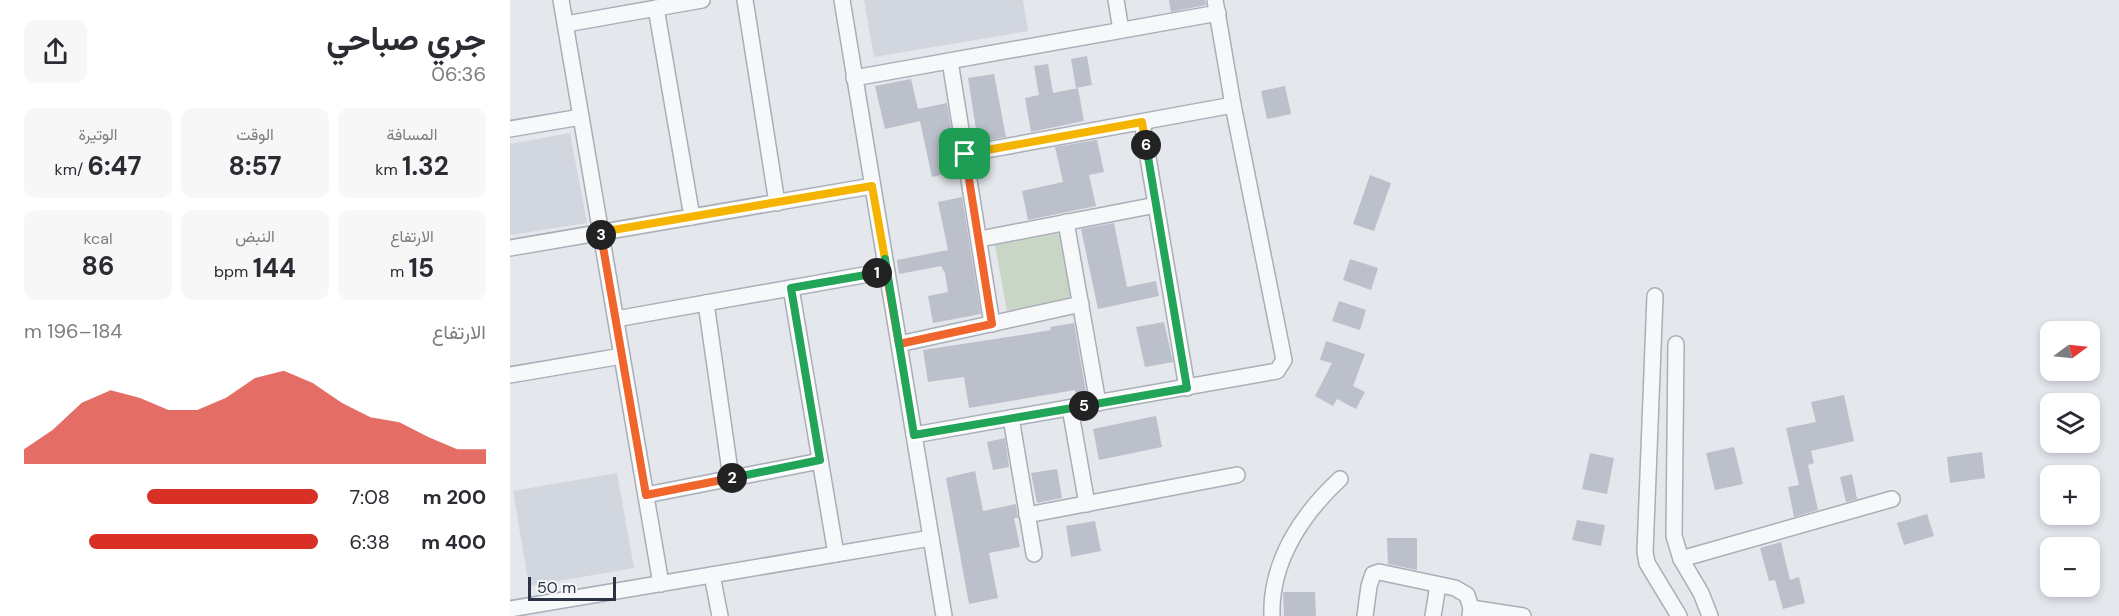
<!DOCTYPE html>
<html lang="ar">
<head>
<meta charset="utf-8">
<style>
	body { margin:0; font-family:"DM Sans",Vazirmatn,sans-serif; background:#f7f7f7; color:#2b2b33; direction:rtl; height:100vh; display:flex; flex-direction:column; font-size:22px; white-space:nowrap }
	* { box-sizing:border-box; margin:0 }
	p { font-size:20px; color:#7c7c81 }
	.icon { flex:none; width:33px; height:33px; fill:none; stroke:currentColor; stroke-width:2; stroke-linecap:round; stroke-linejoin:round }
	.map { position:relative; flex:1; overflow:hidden; direction:ltr }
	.panel { display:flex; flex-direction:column; background:#fff; width:510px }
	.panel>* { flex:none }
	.needle { width:39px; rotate:75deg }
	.buttons { position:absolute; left:1530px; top:321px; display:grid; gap:12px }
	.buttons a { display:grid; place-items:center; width:60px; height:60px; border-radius:12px; background:#fff; box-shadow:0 3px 9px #0003; font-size:30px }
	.scale { position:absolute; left:18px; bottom:15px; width:88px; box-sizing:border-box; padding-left:6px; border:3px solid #2b3445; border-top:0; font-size:16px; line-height:21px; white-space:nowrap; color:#2b3445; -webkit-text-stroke:4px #f4f6f9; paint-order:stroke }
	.pin { position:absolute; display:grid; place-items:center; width:51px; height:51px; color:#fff; margin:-26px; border-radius:12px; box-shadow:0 3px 9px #0006 }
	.km { position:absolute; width:30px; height:30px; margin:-15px; border-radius:50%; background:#222; color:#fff; font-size:16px; line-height:30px; text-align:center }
	.round { display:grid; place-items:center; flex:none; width:63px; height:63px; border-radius:12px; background:#f7f7f7 }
	.summary { display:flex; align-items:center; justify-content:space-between; height:102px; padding:0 24px }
	h1 { font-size:33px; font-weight:700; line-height:45px }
	.stats { display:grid; grid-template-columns:repeat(3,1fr); gap:9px; height:102px; padding:6px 24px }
	.stats div { display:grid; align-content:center; border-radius:12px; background:#f7f7f7; text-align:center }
	.stats b { font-size:26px; font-weight:700 }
	.stats small { font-size:16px; font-weight:400 }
	.stats p { font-size:16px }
	.chart { height:168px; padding:12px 24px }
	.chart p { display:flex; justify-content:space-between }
	.chart svg { width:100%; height:108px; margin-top:6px; fill:#d93025; opacity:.7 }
	ul { padding:0 24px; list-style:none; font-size:20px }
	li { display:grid; grid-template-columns:96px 72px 1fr; align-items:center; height:45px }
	li i { height:15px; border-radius:8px; background:#d93025 }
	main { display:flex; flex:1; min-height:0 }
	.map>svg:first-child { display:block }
	.built { fill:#d2d6de }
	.green { fill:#c9d6c5 }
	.building { fill:#bbc0ca }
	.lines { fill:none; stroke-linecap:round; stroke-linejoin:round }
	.minor-casing { stroke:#a9aeb7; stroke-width:18 }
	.minor { stroke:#f7f8fa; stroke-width:15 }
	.split-1-casing { stroke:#fff; stroke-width:12 }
	.split-2-casing { stroke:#fff; stroke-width:12 }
	.split-3-casing { stroke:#fff; stroke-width:12 }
	.split-4-casing { stroke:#fff; stroke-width:12 }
	.split-5-casing { stroke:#fff; stroke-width:12 }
	.split-6-casing { stroke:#fff; stroke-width:12 }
	.split-7-casing { stroke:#fff; stroke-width:12 }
	.split-1 { stroke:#f0652b; stroke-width:8 }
	.split-2 { stroke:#22a559; stroke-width:8 }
	.split-3 { stroke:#f0652b; stroke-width:8 }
	.split-4 { stroke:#f5b400; stroke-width:8 }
	.split-5 { stroke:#22a559; stroke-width:8 }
	.split-6 { stroke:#22a559; stroke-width:8 }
	.split-7 { stroke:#f5b400; stroke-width:8 }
</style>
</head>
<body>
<main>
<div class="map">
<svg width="1609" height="616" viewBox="0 0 1609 616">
	<rect width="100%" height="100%" fill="#e4e7ec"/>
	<!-- built -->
	<g class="built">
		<polygon points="354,0 513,0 518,31 364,57"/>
		<polygon points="60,133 77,223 0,235 0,144"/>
		<polygon points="107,473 124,568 19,586 3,491"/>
	</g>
	<!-- green -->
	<polygon class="green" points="550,233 562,299 497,311 485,245"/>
	<!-- building -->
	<g class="building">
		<polygon points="659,0 695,0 696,5 661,12"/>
		<polygon points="577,56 582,85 566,88 561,59"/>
		<polygon points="538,64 543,93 568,88 574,121 521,132 515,98 529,95 524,66"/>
		<polygon points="484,74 496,137 468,142 458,78"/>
		<polygon points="401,79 408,109 437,103 448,171 422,177 410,121 375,129 365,86"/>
		<polygon points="775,86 781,114 757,119 751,91"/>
		<polygon points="587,140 594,172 579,175 586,206 518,220 512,191 553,182 545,147"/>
		<polygon points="860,175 881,183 864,231 843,224"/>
		<polygon points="452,197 471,314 423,323 418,296 438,292 435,273 431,266 389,274 387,260 438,250 428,202"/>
		<polygon points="604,223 617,287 646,281 649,296 588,309 571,229"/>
		<polygon points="840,259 868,268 861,290 833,280"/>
		<polygon points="829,301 856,310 850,330 822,321"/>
		<polygon points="654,322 663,362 635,367 626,327"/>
		<polygon points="564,323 576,392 566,394 565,390 459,408 454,377 418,382 413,350 517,334 541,330 540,327"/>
		<polygon points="816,341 855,354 843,386 855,392 846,409 827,399 823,406 805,396 822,363 810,360"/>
		<polygon points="1334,395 1344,441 1301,451 1304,463 1298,465 1308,510 1284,517 1278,487 1289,485 1276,428 1306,422 1301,402"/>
		<polygon points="646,416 652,447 589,460 583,429"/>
		<polygon points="495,438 499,467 483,470 477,442"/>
		<polygon points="1224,447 1233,484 1205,490 1196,453"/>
		<polygon points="1472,452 1475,478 1440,483 1437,457"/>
		<polygon points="1080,453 1104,458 1097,494 1072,489"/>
		<polygon points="547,469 552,498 527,503 521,473"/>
		<polygon points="465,471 473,511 506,504 508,518 504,518 510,547 479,553 488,598 459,604 436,478"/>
		<polygon points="1342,474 1347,499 1336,502 1330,477"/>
		<polygon points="1417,514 1424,536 1394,545 1387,523"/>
		<polygon points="1067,520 1095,525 1091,546 1062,540"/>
		<polygon points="585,521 591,551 561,557 556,526"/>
		<polygon points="877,538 907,538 907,570 878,564"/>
		<polygon points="1271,542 1280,580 1289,577 1295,603 1273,609 1265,580 1259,581 1250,548"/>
		<polygon points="773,592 805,592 806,616 774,616"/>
	</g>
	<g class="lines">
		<defs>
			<g id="minor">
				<polyline points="51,0 151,584"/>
				<polyline points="235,0 267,203"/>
				<polyline points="332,0 434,616"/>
				<polyline points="606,0 611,30"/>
				<polyline points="146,8 182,217"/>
				<polyline points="56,24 192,0"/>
				<polyline points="440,61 482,324"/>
				<polyline points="344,78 708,13"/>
				<polyline points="632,122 677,388"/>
				<polyline points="0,129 71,117"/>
				<polyline points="455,154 723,105"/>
				<polyline points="556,222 588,403"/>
				<polyline points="470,239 646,205"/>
				<polyline points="0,248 362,186"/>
				<polyline points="281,288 326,554"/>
				<polyline points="1145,296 1135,552 1137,563 1169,616"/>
				<polyline points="196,303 221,478"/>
				<polyline points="106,319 376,271"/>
				<polyline points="389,344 571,304"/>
				<polyline points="1166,344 1164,536 1171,559 1191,593 1200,616"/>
				<polyline points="0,375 112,356"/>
				<polyline points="560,408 577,504"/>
				<polyline points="501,418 524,554"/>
				<polyline points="404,435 767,371 774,360 723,105 705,0"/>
				<polyline points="136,495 310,461"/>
				<polyline points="517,515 727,475"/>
				<polyline points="1171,559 1382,499"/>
				<polyline points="202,575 210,616"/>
				<polyline points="961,608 1013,616"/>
				<polyline points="0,609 421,538"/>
				<path d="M762,616C760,562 792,514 830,479"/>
				<polyline points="855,616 859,586 863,574 869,572 945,588 957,595 961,608 960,616"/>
				<polyline points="923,616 928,585"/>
			</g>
		</defs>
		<!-- minor casing -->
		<use href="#minor" class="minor-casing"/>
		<!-- minor -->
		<use href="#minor" class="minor"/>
	</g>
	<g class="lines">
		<defs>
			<polyline id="split-1" points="367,273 376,271 389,344 482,324 455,154"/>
			<polyline id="split-2" points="222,478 310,460 281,288 367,273"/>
			<polyline id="split-3" points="91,235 136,495 222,478"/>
			<polyline id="split-4" points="91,235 91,232 362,186 375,259"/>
			<polyline id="split-5" points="375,259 404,435 574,406"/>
			<polyline id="split-6" points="574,406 677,388 636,145"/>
			<polyline id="split-7" points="455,154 632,122 636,145"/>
		</defs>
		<!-- split-1 casing -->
		<use href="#split-1" class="split-1-casing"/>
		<!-- split-2 casing -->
		<use href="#split-2" class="split-2-casing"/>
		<!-- split-3 casing -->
		<use href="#split-3" class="split-3-casing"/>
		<!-- split-4 casing -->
		<use href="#split-4" class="split-4-casing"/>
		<!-- split-5 casing -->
		<use href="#split-5" class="split-5-casing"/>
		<!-- split-6 casing -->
		<use href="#split-6" class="split-6-casing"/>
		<!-- split-7 casing -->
		<use href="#split-7" class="split-7-casing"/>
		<!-- split-1 -->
		<use href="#split-1" class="split-1"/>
		<!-- split-2 -->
		<use href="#split-2" class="split-2"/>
		<!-- split-3 -->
		<use href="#split-3" class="split-3"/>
		<!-- split-4 -->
		<use href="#split-4" class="split-4"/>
		<!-- split-5 -->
		<use href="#split-5" class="split-5"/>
		<!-- split-6 -->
		<use href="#split-6" class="split-6"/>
		<!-- split-7 -->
		<use href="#split-7" class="split-7"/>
	</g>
</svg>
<div class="buttons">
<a><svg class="needle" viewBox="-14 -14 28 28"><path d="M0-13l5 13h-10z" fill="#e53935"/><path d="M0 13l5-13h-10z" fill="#7c7c81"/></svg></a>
<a><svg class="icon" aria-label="layers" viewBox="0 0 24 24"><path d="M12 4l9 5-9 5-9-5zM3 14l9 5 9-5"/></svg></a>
<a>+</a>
<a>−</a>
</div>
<div class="scale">50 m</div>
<div class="pin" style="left:455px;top:154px;background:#1e9e55"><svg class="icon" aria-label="arrive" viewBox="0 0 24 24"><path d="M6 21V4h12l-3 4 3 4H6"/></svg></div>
<b class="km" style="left:367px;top:273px">1</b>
<b class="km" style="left:222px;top:478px">2</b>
<b class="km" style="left:91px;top:235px">3</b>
<b class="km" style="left:574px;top:406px">5</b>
<b class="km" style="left:636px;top:145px">6</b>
</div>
<section class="panel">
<div class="summary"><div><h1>جري صباحي</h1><p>06:36</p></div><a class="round"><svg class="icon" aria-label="share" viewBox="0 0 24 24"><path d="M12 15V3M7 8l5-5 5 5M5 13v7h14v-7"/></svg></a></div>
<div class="stats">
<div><p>المسافة</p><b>1.32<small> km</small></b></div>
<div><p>الوقت</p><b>8:57</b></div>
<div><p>الوتيرة</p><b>6:47<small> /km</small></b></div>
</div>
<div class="stats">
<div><p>الارتفاع</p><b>15<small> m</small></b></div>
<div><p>النبض</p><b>144<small> bpm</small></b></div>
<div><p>kcal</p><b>86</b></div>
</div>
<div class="chart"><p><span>الارتفاع</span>184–196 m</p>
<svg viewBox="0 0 160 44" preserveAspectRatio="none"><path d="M0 44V38L10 30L20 19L30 14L40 17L50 22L60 22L70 17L80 9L90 6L100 11L110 19L120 25L130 27L140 33L150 38L160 38V44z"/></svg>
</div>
<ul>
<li><b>200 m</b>7:08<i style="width:58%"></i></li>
<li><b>400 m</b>6:38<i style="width:78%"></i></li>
</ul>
</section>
</main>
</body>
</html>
